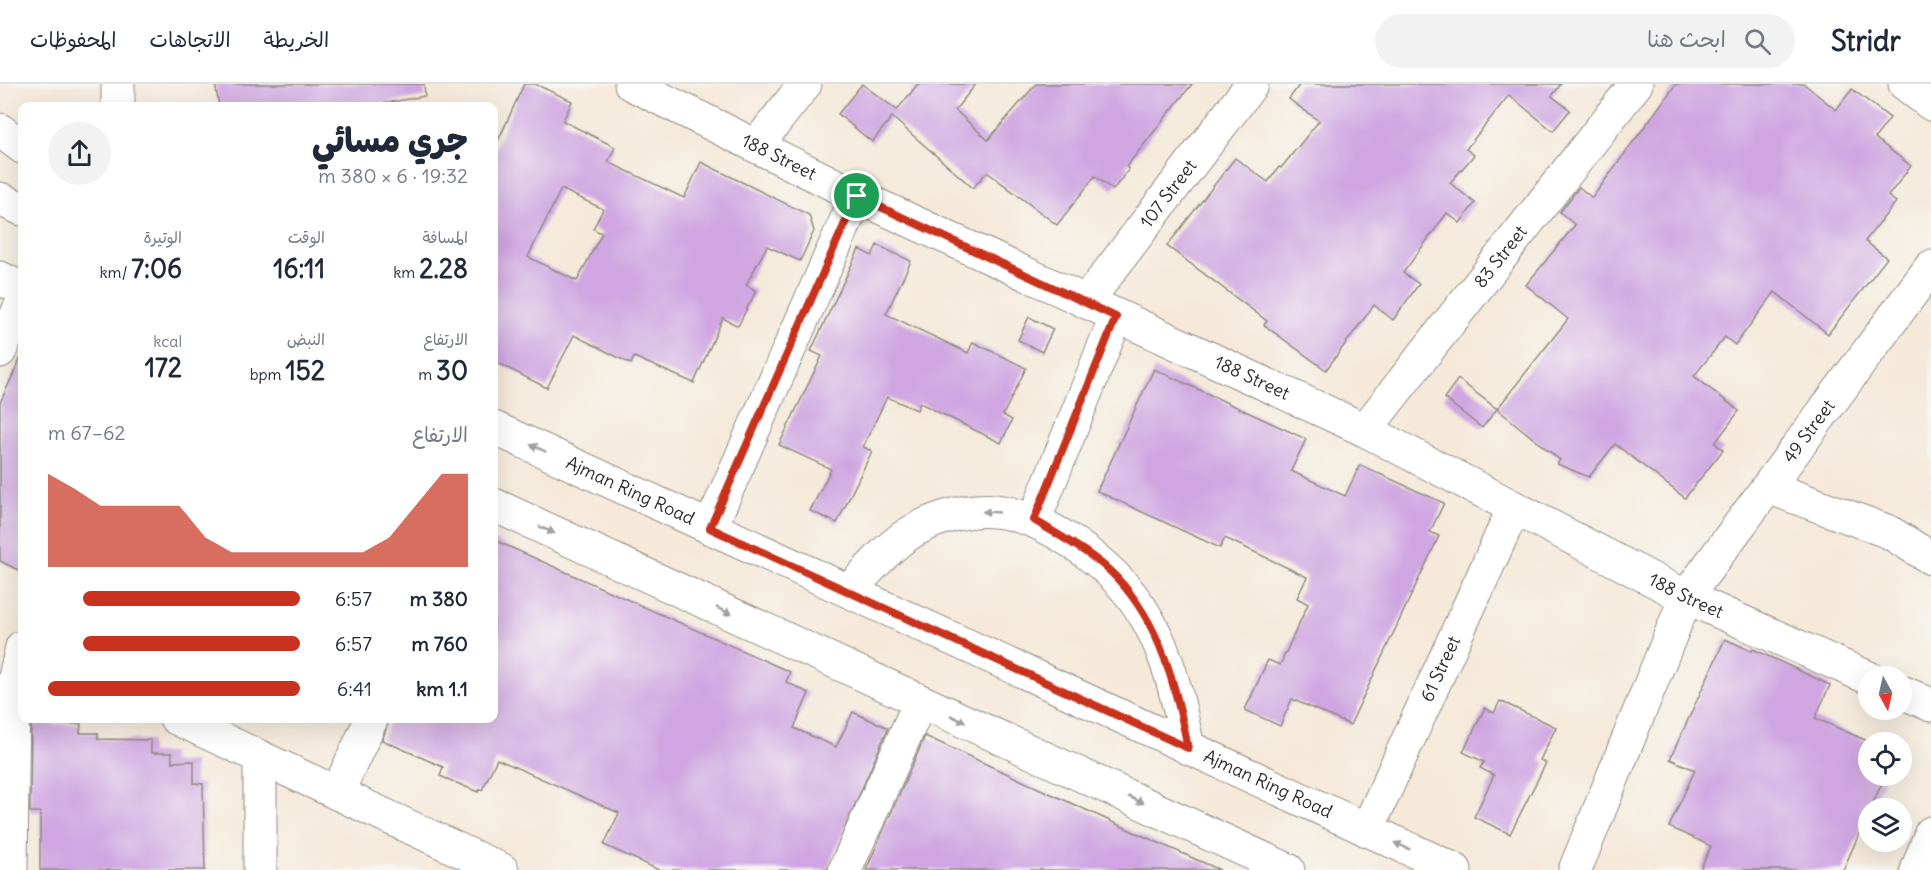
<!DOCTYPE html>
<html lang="ar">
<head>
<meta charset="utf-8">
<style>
	body { margin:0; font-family:Delius,"Playpen Sans Arabic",sans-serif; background:#f2f2f3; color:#1f2937; direction:rtl; height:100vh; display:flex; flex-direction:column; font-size:22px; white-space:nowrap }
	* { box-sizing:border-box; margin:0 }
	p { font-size:20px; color:#747a83 }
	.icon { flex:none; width:33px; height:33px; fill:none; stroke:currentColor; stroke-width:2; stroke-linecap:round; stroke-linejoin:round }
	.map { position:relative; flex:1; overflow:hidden; direction:ltr }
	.details { position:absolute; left:18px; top:18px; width:480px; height:621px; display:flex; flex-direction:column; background:#fff; border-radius:12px; box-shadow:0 6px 24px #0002; direction:rtl }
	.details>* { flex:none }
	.needle { width:39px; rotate:172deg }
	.controls { position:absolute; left:1858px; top:582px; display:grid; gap:12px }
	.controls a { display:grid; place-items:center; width:54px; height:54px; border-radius:50%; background:#fff; box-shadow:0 6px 24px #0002; font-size:30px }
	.pin { position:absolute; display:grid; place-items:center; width:51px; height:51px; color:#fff; margin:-26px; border:3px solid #fff; border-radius:50%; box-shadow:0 2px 6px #0007 }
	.round { display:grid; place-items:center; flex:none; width:63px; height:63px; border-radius:32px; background:#f2f2f3 }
	.overview { display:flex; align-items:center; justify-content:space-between; height:102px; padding:0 30px }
	h1 { font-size:33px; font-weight:800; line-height:45px }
	.metrics { display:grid; grid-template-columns:repeat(3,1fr); gap:9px; height:102px; padding:6px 30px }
	.metrics div { display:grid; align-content:center }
	.metrics b { font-size:26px; font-weight:800 }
	.metrics small { font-size:16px; font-weight:400 }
	.metrics p { font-size:16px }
	.chart { height:168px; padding:12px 30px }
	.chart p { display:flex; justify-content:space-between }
	.chart svg { width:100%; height:108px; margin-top:6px; fill:#c8321e; opacity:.7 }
	ul { padding:0 30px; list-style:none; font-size:20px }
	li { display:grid; grid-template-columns:96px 72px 1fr; align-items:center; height:45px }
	li i { height:15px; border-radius:8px; background:#c8321e }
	header { display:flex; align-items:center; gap:36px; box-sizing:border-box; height:84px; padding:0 30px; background:#fff; border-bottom:2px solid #e0e1e3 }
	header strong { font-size:28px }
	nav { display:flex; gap:33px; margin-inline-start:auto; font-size:21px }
	.search { width:420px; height:54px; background:#f2f2f3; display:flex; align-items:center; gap:15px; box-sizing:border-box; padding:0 21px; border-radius:33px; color:#747a83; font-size:22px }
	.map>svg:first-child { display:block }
	.building { fill:#cfa6e1; fill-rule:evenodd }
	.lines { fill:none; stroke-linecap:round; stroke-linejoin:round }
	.minor-casing { stroke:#908a82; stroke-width:35 }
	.major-casing { stroke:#908a82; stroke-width:35 }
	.minor { stroke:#fff; stroke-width:33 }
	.major { stroke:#fff; stroke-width:33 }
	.oneway { fill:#a0a0a0 }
	.route-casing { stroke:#fff; stroke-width:12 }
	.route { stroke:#c8321e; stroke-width:8 }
	.labels { text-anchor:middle; stroke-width:6; stroke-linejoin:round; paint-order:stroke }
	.street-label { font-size:18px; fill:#2b2b2b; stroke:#f6f6f2 }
</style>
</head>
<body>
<header>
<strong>Stridr</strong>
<div class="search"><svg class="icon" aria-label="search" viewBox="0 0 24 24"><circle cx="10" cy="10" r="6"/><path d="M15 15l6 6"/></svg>ابحث هنا</div>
<nav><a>الخريطة</a><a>الاتجاهات</a><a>المحفوظات</a></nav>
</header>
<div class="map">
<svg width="1931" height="786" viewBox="0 0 1931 786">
	<rect width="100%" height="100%" fill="#f6f6f2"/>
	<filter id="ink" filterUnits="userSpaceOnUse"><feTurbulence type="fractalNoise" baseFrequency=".0167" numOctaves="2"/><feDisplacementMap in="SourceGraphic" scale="12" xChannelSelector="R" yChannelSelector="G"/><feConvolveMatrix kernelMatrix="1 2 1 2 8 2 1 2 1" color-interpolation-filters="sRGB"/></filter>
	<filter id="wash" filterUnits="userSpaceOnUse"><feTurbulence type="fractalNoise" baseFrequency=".008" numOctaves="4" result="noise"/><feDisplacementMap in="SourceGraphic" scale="24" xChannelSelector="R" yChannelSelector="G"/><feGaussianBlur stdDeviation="1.35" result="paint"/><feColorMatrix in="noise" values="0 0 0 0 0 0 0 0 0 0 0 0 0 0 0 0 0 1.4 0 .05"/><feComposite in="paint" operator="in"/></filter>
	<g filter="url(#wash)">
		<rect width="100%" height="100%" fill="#f5e9d9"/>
		<g id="blocks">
			<!-- building -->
			<g class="building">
				<polygon points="215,0 424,0 425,12 369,22 219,22"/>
				<path d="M524,0H535L572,17L563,37L615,63L608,78L684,114L701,78L809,131L814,147L800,177L767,162L746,201L756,207L738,242L723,234L694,299L634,273L631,280L574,251L547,304L494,277V66ZM561,105L603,125L593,145L602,149L577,197L528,173Z"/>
				<polygon points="862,0 897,26 918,0 976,0 955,26 988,56 1036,0 1192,0 1126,83 1129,85 1113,106 1095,92 1057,141 987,88 973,104 892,33 872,58 838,30"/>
				<polygon points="1300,0 1561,0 1552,12 1570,26 1553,47 1509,11 1466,65 1474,71 1450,99 1475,119 1460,139 1447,129 1403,189 1419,200 1393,236 1374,221 1326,286 1264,241 1267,237 1167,162 1235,74 1268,98 1279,83 1281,84 1319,37 1289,15"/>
				<polygon points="1676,0 1804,0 1836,26 1852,5 1890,34 1875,54 1911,82 1888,112 1896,118 1865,157 1887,174 1828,250 1775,208 1735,261 1725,253 1694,292 1739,327 1715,359 1723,366 1685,414 1615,360 1589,393 1557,380 1560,376 1497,325 1568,235 1526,201 1575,141 1560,128 1579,103 1592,114"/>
				<polygon points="877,161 911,177 886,230 968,269 973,258 1026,284 1003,331 1012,336 1001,359 920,319 917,326 887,313 863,363 872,367 837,439 810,427 831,385 779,361 822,272 811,267 859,165 872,172"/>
				<polygon points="1029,233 1053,245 1042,268 1018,256"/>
				<polygon points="22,271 22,488 0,477 0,319"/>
				<polygon points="1154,285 1306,355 1291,387 1345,412 1360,381 1444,419 1430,448 1439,452 1350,641 1292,615 1280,642 1245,626 1268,576 1280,581 1308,520 1297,514 1307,493 1225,454 1220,464 1097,407"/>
				<polygon points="1458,295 1497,325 1482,344 1444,314"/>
				<polygon points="494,456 790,588 786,598 809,609 794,644 836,663 853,628 888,644 827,786 659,786 604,761 619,729 497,675 482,706 480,705 478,708 440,692 443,683 382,656 390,634 494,634"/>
				<polygon points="1725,555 1752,567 1753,565 1830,601 1815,634 1870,658 1869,692 1885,692 1843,786 1700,786 1711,762 1669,743 1695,686 1670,675"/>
				<polygon points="1500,617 1556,643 1540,676 1546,679 1510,750 1474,733 1494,691 1480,684 1484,678 1463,668 1485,624 1494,629"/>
				<polygon points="31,640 81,640 80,649 98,649 98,655 151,656 151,669 172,669 172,678 194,677 194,699 203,700 205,786 40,786 40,728 30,728"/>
				<polygon points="925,652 1134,748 1220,786 866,786"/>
			</g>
		</g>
	</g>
	<g filter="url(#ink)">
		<use href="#blocks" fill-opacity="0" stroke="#908a82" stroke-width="1.5"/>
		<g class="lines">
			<defs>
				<g id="minor">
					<polyline points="118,0 118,22"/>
					<path id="s1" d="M631,0L857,112L1365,346L1686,513L1869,594"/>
					<polyline points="1905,0 1931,20"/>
					<polyline points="0,46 22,63"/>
					<polyline points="756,62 805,0"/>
					<path id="s2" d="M1086,218L1252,0"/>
					<polyline points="0,267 22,219"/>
					<path id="s3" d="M1365,346L1636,0"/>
					<polyline points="1768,403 1889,448 1931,474"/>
					<polyline points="1034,437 1116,233"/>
					<polyline points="710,444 857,112"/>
					<path d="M849,507C866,489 883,468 904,453C928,436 965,424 995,427C1046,432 1111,480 1139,522C1168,564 1178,615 1188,664"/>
					<polyline points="1902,608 1931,621"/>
					<polyline points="176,634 502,786"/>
					<polyline points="337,709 372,634"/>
					<path id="s4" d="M1367,746L1514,424"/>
					<polyline points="11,786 13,602 22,563"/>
					<polyline points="260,786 260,673"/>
					<polyline points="845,786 920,618"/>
					<path id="s5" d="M1575,786L1686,513L1931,183"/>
					<polyline points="1917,786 1931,749"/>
				</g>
				<g id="major">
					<polyline points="0,115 22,125"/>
					<polyline points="0,194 22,205"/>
					<path id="s6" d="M494,344L1455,786"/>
					<polyline points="494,421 1288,786"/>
				</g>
			</defs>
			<!-- minor casing -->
			<use href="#minor" class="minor-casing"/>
			<!-- major casing -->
			<use href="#major" class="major-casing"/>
			<!-- minor -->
			<use href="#minor" class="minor"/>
			<!-- major -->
			<use href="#major" class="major"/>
		</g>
		<!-- one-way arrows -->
		<defs><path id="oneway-solid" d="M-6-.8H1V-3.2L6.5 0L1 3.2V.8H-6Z" transform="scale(1.5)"/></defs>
		<g class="oneway">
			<use href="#oneway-solid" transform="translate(538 364) rotate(-155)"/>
			<use href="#oneway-solid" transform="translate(991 428) rotate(-177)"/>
			<use href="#oneway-solid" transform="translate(547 446) rotate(25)"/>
			<use href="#oneway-solid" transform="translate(724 527) rotate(25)"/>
			<use href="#oneway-solid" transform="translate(958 635) rotate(25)"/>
			<use href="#oneway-solid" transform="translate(1136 716) rotate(25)"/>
			<use href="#oneway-solid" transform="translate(1402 762) rotate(-156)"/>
		</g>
	</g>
	<g class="lines" filter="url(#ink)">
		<defs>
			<path id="route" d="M857,112L1116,233L1034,436C1061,453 1094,470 1116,493C1161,540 1176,603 1188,664L710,444Z"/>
		</defs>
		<!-- route casing -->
		<use href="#route" class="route-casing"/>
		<!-- route -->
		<use href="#route" class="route"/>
	</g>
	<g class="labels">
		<!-- street labels -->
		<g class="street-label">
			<text dy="6" stroke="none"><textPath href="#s1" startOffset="165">188 Street</textPath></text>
			<text dy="6" stroke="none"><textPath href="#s2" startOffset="136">107 Street</textPath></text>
			<text dy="6" stroke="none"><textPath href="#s3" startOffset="220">83 Street</textPath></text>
			<text dy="6" stroke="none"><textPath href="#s1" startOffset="687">188 Street</textPath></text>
			<text dy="6" stroke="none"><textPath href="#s5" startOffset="501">49 Street</textPath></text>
			<text dy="6" stroke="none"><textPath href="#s6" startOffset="150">Ajman Ring Road</textPath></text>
			<text dy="6" stroke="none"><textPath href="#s1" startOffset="1173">188 Street</textPath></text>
			<text dy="6" stroke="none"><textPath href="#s4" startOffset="177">61 Street</textPath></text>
			<text dy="6" stroke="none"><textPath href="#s6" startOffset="852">Ajman Ring Road</textPath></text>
		</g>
	</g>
</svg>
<div class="controls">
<a><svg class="needle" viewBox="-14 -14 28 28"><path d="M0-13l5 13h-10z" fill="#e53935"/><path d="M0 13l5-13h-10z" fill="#747a83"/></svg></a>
<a><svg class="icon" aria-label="locate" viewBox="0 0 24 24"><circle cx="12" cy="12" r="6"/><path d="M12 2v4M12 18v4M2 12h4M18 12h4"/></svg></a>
<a><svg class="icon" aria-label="layers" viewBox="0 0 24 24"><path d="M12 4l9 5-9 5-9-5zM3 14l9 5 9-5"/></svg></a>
</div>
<div class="pin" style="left:857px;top:112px;background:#1e9e55"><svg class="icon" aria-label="arrive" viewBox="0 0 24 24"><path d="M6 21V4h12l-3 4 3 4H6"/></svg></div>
<section class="details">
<div class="overview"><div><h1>جري مسائي</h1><p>19:32 · 6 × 380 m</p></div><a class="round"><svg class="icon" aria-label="share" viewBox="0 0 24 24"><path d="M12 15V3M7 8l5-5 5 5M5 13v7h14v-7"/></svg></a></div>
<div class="metrics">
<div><p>المسافة</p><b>2.28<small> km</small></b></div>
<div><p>الوقت</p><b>16:11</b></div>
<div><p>الوتيرة</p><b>7:06<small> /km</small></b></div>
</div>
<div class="metrics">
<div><p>الارتفاع</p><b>30<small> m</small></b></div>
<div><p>النبض</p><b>152<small> bpm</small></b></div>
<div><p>kcal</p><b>172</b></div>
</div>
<div class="chart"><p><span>الارتفاع</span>62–67 m</p>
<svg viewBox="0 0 160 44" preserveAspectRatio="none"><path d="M0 44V6L10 12L20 19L30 19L40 19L50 19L60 32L70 38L80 38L90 38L100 38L110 38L120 38L130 32L140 19L150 6L160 6V44z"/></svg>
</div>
<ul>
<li><b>380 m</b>6:57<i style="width:86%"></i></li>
<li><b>760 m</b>6:57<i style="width:86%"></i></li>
<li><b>1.1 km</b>6:41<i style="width:100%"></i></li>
</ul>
</section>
</div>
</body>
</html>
